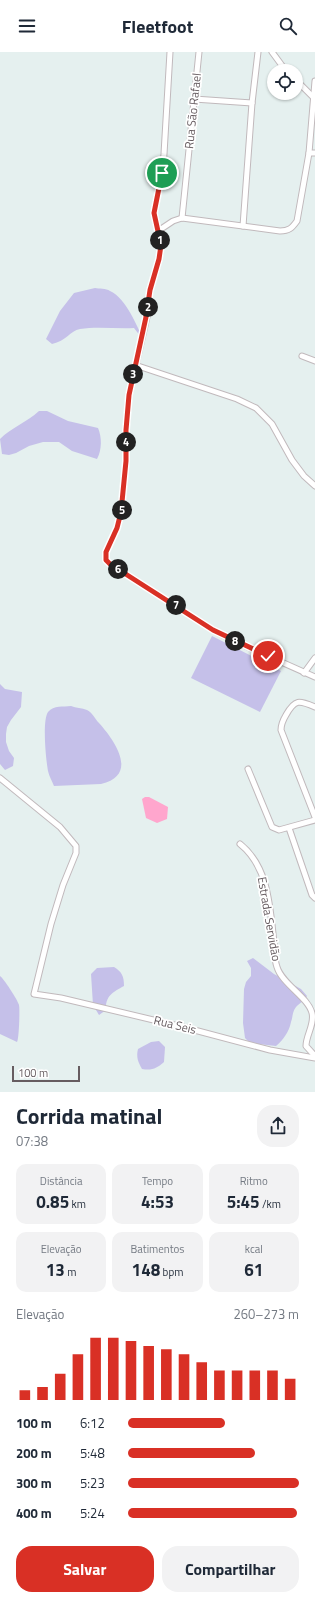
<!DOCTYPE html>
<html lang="pt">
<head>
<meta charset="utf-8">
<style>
	body { margin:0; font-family:"Titillium Web",sans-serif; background:#f2f2f3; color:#1f2937; height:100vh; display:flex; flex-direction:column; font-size:15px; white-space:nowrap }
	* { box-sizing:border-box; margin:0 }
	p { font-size:13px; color:#747a83 }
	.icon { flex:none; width:22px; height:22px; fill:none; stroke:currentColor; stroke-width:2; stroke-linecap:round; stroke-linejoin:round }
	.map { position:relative; height:1040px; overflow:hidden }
	.sheet { display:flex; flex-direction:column; background:#fff; flex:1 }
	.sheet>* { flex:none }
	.tools { position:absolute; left:267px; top:12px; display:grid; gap:8px }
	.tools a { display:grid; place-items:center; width:36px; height:36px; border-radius:50%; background:#fff; box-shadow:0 1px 3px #0004; font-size:20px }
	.scale { position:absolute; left:12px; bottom:10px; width:68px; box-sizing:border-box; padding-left:4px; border:2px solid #665c60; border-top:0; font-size:11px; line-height:14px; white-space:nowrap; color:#665c60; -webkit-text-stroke:3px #fff; paint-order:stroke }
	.pin { position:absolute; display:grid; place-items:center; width:34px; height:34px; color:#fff; margin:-17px; border:2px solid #fff; border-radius:50%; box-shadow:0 1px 4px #0007 }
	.km { position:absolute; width:20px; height:20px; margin:-10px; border-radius:50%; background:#222; color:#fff; font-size:11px; line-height:20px; text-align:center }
	.round { display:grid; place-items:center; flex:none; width:42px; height:42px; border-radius:16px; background:#f2f2f3 }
	.overview { display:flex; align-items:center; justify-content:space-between; height:68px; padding:0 16px }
	h1 { font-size:22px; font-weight:700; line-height:30px }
	.stats { display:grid; grid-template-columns:repeat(3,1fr); gap:6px; height:68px; padding:4px 16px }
	.stats div { display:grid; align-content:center; border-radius:10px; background:#f2f2f3; text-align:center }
	.stats b { font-size:17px; font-weight:700 }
	.stats small { font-size:11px; font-weight:400 }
	.stats p { font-size:11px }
	.chart { height:112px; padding:8px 16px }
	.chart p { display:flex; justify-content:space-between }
	.chart svg { width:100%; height:72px; margin-top:4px; stroke:#d93025; stroke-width:6 }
	.primary-button { display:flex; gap:8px; margin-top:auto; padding:8px 16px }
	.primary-button a { flex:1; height:46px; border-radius:16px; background:#d93025; color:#fff; font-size:16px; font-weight:700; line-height:46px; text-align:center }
	.primary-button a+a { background:#f2f2f3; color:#1f2937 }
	ul { padding:0 16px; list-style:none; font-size:13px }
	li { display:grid; grid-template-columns:64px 48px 1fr; align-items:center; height:30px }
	li i { height:10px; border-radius:5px; background:#d93025 }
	header { display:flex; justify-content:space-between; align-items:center; height:52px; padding:0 16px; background:#fff; font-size:18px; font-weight:700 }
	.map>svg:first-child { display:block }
	.green { fill:#c5c0e9 }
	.water { fill:#ffa6cd }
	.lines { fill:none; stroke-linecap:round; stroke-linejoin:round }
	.street-casing { stroke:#c1b9bc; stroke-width:7 }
	.street { stroke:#fff; stroke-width:5 }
	.route-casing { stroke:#fff; stroke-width:8 }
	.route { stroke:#d93025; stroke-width:5 }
	.labels { text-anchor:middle; stroke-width:3.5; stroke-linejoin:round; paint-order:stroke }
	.street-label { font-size:12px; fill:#665c60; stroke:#fff }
</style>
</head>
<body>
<header><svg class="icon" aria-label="menu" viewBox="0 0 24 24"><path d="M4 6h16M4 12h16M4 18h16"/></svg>Fleetfoot<svg class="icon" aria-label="search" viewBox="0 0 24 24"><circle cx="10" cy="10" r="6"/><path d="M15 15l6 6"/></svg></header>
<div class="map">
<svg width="315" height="1040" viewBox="0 0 315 1040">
	<rect width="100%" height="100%" fill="#e5f0ef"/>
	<!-- green -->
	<g class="green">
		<path d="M95,236C99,237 106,236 110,239C126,246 137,274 144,289L134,276C116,277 97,274 80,277C70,279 66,289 52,292L46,287L60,259L74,241Z"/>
		<path d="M39,359H47L68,369L98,376C102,385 102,398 97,407L72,399L59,390H43L29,394L16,401L9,403L2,402L0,387C11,376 27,370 39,359Z"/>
		<polygon points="212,584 281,619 260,660 191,626"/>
		<polygon points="0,632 5,637 22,640 21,655 11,668 7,675 6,682 6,690 9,699 14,706 13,714 5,718 0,712"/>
		<path d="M71,654C76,656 82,656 87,658C93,661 95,667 99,671C115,689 139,723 101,732L54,734C52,729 49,724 48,719C46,708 42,669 48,660C54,653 63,655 71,654Z"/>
		<path d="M253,906L274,922L301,937L307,944C304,949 300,951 296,955C292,960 293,965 291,970C289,980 283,988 276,994L250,991L245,986L243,971L244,937L246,930L251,924V916L247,909Z"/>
		<path d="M114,915C122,920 124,924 124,934C113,940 105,944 106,958L99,963L93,953L91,922L97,916Z"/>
		<path d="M0,924C4,927 17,947 19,953C20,957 19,987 17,990L0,982Z"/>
		<path d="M159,989L165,995L164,1010C157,1016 152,1019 142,1017C138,1010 136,1005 138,997L151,990Z"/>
	</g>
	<!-- water -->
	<polygon class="water" points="145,745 149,745 168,755 167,767 157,771 146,766 142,747"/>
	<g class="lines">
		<defs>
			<g id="street">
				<polyline points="170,0 164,102 162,121 154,161 161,193 159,207 150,238 147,265 129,343 126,378 126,409 121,460 117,476 106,500 106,508 110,512 213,578 232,588 315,625"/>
				<polyline points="272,0 286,19"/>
				<polyline points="296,28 313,45"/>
				<polyline points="194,47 252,51"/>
				<polyline points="309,101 315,101"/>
				<polyline points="182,166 199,0"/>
				<polyline points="243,174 252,51 258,0"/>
				<path d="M158,179L173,169L182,166L280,179C289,179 292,176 297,169L309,101L315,29"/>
				<polyline points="302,304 315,309"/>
				<polyline points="135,313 237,347 256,356 272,372 292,408 304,424 315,434"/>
				<polyline points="304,621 315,606"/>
				<path d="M315,655C299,648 295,647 286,663C283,668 281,672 281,678L315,765"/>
				<polyline points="248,717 272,775 279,778 315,768"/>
				<polyline points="0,726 60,775 76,794 76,801 63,833 51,872 34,942 61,946 183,975 270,998 315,1006"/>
				<polyline points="289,776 312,843 315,846"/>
				<path d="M240,792C269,815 270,856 274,891C275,899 274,907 277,915C282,932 308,945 312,961C315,972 306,983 306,994L315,1004"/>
			</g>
		</defs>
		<!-- street casing -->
		<use href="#street" class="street-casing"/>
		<!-- street -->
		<use href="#street" class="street"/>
	</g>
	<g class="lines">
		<defs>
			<polyline id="route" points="162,121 154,161 161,193 159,207 150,238 146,265 129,343 126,378 126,409 121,460 117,476 106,500 106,508 110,512 213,578 268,604"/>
		</defs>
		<!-- route casing -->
		<use href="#route" class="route-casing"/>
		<!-- route -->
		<use href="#route" class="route"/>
	</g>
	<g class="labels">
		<!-- street labels -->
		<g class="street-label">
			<text transform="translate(193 59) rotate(-84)" y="4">Rua São Rafael</text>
			<text transform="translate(269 867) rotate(80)" y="4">Estrada Servidão</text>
			<text transform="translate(175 973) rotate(14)" y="4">Rua Seis</text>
		</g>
	</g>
</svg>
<div class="tools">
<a><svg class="icon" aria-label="locate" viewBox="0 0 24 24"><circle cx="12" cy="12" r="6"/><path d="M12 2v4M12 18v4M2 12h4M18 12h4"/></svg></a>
</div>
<div class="scale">100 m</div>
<div class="pin" style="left:162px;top:121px;background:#1e9e55"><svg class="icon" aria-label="arrive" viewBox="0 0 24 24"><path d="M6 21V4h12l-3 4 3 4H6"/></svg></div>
<div class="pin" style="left:268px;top:604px;background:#d93025"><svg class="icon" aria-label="check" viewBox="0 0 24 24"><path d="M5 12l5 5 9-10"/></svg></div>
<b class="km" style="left:160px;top:188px">1</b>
<b class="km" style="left:148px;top:255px">2</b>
<b class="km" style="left:133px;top:322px">3</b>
<b class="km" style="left:126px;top:390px">4</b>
<b class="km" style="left:122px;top:458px">5</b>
<b class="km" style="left:118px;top:517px">6</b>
<b class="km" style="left:176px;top:553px">7</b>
<b class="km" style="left:235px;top:589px">8</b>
</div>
<section class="sheet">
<div class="overview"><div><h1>Corrida matinal</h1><p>07:38</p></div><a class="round"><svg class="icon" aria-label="share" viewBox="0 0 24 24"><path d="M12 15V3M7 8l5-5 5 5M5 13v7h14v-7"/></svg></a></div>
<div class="stats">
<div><p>Distância</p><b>0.85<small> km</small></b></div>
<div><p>Tempo</p><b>4:53</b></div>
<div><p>Ritmo</p><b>5:45<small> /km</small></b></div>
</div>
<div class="stats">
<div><p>Elevação</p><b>13<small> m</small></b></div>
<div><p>Batimentos</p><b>148<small> bpm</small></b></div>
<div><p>kcal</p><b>61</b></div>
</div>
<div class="chart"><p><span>Elevação</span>260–273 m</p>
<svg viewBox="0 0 160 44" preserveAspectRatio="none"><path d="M5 44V38M15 44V36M25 44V28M35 44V16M45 44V6M55 44V6M65 44V8M75 44V11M85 44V13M95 44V16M105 44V21M115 44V26M125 44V26M135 44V26M145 44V26M155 44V31"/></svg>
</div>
<ul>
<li><b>100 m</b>6:12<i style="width:57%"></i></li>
<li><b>200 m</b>5:48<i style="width:74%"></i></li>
<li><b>300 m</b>5:23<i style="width:100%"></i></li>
<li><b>400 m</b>5:24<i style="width:99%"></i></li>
</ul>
<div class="primary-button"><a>Salvar</a><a>Compartilhar</a></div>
</section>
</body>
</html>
